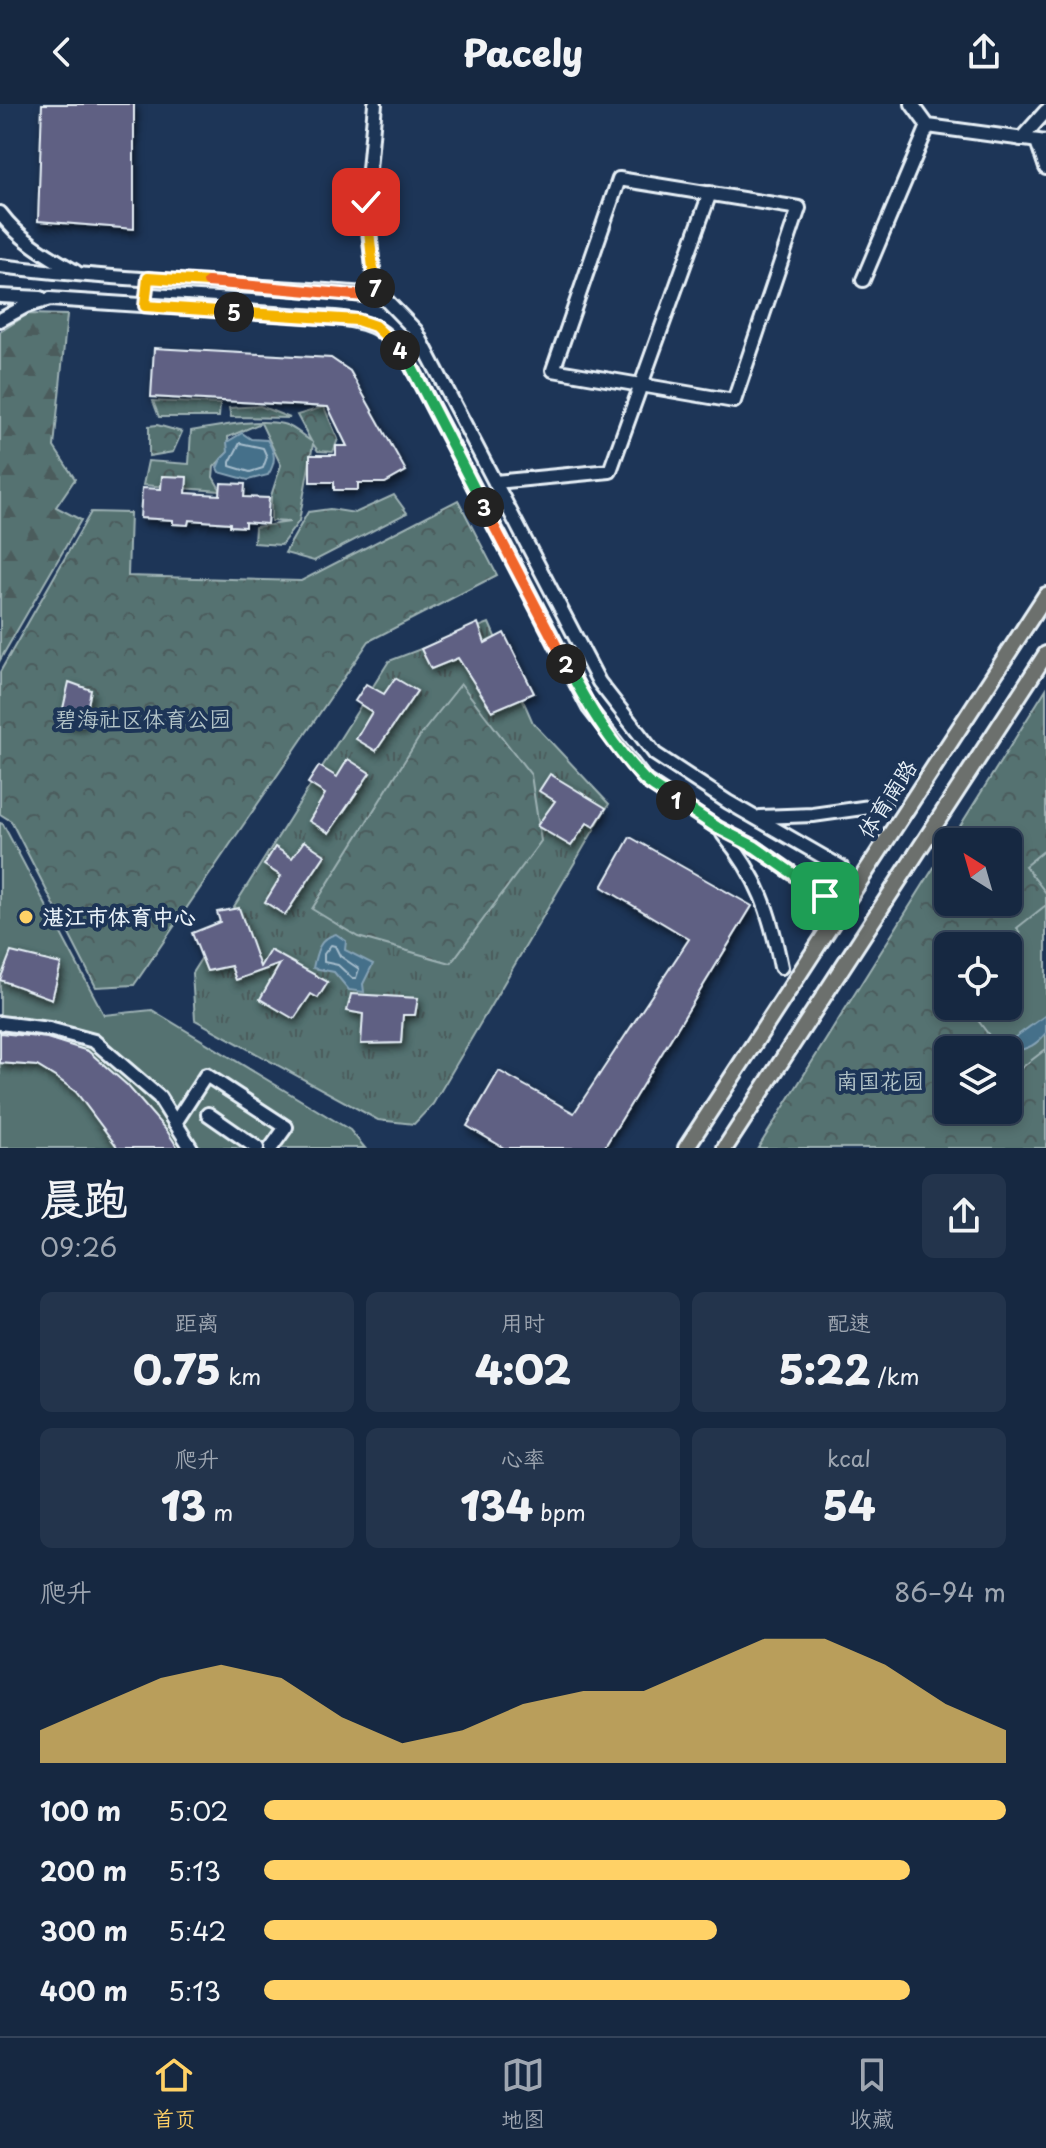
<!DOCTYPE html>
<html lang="zh">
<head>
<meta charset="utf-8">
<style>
	body { margin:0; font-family:"Playpen Sans","LXGW WenKai TC",sans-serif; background:#23344c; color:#f1f3f6; height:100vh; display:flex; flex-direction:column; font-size:30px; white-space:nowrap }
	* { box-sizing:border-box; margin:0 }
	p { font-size:26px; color:#9ea6b1 }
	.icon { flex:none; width:44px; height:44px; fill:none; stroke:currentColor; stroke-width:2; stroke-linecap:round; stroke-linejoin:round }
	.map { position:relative; height:1044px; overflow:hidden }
	.sheet { display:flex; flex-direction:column; background:#162841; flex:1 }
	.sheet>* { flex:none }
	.needle { width:52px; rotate:323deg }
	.buttons { position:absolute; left:934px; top:724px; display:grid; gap:16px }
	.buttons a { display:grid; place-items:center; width:88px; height:88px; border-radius:12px; background:#162841; box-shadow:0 4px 12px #0003,0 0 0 2px #35445a; font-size:40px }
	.pin { position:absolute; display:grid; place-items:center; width:68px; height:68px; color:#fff; margin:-34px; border-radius:16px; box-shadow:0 4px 12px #0006 }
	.km { position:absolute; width:40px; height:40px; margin:-20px; border-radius:50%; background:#222; color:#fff; font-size:22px; line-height:40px; text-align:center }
	.round { display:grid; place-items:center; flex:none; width:84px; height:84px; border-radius:12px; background:#23344c }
	.headline { display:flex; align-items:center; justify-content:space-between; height:136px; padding:0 40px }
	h1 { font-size:44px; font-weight:800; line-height:60px }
	.metrics { display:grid; grid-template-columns:repeat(3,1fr); gap:12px; height:136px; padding:8px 40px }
	.metrics div { display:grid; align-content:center; border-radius:12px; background:#23344c; text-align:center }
	.metrics b { font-size:40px; font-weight:800 }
	.metrics small { font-size:22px; font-weight:400 }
	.metrics p { font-size:22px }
	.chart { height:224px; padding:16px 40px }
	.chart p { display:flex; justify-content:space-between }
	.chart svg { width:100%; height:144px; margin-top:8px; fill:#ffd166; opacity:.7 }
	ul { padding:0 40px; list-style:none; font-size:26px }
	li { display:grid; grid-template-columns:128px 96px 1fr; align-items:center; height:60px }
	li i { height:20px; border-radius:10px; background:#ffd166 }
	header { display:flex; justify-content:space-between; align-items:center; height:104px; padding:0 40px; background:#162841; font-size:36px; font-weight:800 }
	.dock { display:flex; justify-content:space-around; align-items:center; height:112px; border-top:2px solid #35445a; background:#162841; font-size:22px; color:#9ea6b1 }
	.dock a { display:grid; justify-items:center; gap:4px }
	.dock .on { color:#ffd166 }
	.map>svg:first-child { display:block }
	.grass { fill:url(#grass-tufts); stroke:#9eb2b4; stroke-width:2 }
	.forest { fill:url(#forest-firs); stroke:#9eb2b4; stroke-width:2 }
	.park { fill:url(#park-crowns); stroke:#9eb2b4; stroke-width:2; fill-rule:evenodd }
	.garden { fill:#547271; stroke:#9eb2b4; stroke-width:2 }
	.water { fill:#446f8a; stroke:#86a3b6; stroke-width:2 }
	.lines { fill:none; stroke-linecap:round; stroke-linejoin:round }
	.shore { stroke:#a6bdcc; stroke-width:2 }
	.building { fill:#5e6083; stroke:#e8f1f8; stroke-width:2; filter:url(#shadow) }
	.minor-casing { stroke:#e8f1f8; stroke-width:18 }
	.major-casing { stroke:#e8f1f8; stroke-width:20 }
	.minor { stroke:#1d3557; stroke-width:12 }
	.major { stroke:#6c706d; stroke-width:14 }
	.split-1-casing { stroke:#fff; stroke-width:16 }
	.split-2-casing { stroke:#fff; stroke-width:16 }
	.split-3-casing { stroke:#fff; stroke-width:16 }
	.split-4-casing { stroke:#fff; stroke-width:16 }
	.split-5-casing { stroke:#fff; stroke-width:16 }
	.split-6-casing { stroke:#fff; stroke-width:16 }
	.split-7-casing { stroke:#fff; stroke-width:16 }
	.split-8-casing { stroke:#fff; stroke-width:16 }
	.split-1 { stroke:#22a559; stroke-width:10 }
	.split-2 { stroke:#22a559; stroke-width:10 }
	.split-3 { stroke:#f0652b; stroke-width:10 }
	.split-4 { stroke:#22a559; stroke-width:10 }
	.split-5 { stroke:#f5b400; stroke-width:10 }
	.split-6 { stroke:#f5b400; stroke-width:10 }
	.split-7 { stroke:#f0652b; stroke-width:10 }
	.split-8 { stroke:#f5b400; stroke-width:10 }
	.poi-dot { fill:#ffd166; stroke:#1d3557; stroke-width:3 }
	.labels { text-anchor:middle; stroke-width:8; stroke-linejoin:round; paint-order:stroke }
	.park-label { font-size:22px; fill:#b4c5c9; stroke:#1d3557 }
	.street-label { font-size:22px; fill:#e8f1f8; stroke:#1d3557 }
	.poi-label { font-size:22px; font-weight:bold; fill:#e8f1f8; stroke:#1d3557; text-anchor:start }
</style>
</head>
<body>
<header><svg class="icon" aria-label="back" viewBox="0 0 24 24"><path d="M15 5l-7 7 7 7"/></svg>Pacely<svg class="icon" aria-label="share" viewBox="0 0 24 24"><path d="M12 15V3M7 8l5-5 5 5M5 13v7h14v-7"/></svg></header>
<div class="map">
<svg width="1046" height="1044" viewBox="0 0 1046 1044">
	<defs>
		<pattern id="grass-tufts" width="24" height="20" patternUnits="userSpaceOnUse" patternTransform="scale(2)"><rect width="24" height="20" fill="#547271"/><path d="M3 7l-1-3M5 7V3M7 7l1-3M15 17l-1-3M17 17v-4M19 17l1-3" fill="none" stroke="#4c5b5c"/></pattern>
		<pattern id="forest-firs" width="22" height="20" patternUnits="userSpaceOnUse" patternTransform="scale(2)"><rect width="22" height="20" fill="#547271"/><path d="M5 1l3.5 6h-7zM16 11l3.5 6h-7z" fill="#4c5b5c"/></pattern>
		<pattern id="park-crowns" width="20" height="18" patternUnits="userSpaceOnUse" patternTransform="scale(2)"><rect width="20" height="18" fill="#547271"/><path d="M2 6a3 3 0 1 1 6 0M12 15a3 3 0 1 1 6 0" fill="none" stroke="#4c5b5c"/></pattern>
		<filter id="shadow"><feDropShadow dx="2.5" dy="4.5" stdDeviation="4" flood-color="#0009"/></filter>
	</defs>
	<rect width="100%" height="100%" fill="#1d3557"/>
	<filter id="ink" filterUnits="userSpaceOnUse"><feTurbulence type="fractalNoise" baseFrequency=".0125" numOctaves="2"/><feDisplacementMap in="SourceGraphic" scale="16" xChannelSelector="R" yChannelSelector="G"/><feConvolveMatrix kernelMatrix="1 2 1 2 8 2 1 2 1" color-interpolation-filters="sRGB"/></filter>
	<g filter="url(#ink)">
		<!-- grass -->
		<polygon class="grass" points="489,519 533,619 609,700 433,1000 414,1020 378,1016 195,916 192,869 389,557"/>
		<!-- forest -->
		<polygon class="forest" points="28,210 67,211 54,343 75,375 56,403 81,416 0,556 0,228"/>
		<!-- park -->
		<g class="park">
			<polygon points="153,297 220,300 219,313 159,313"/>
			<polygon points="260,302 290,314 231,313 229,304"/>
			<path d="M324,303L338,335L333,348L318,347L313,340L299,417L281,441L254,439L255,423L290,418L271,417V392L281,361L261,319L228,333V348L214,363L213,373L221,387L143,381L148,357L189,360L191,327C217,323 257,314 283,320C293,322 303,332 311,337L297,311Z"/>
			<polygon points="157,321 182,328 173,348 149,352 149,322"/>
			<polygon points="394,391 407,409 314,457 285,449 308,408 330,405 355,409"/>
			<polygon points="458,396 497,471 369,537 134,881 96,883 11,717 0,710 0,568 91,408 130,409 128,472 301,477"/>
			<polygon points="461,580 531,671 541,737 451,859 358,833 312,805 422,629"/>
			<path d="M1046,585V1044H758L948,741V798H1008V738H950ZM948,842H1008V902H948ZM948,946H1008V1006H948Z"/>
		</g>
		<!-- garden -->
		<g class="garden">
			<polygon points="0,719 3,720 104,911 152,906 350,1026 365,1044 0,1044"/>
			<polygon points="1046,745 1046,789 1025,762"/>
			<polygon points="1046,801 1046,945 1016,968 1008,957 1008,946 1000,946 977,915 978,902 1008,902 1008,845 1022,834 1017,824"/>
		</g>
		<!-- water -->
		<g class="water">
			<path d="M242,329L251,335L267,336C276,349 276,358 268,371L248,376L219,368L217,364L221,355L228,348L227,338Z"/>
			<path d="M336,830L346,837L345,846L373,860L363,880L364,888L349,886L334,868L313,864C316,849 319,834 336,830Z"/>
			<path d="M1046,911V929C1037,940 1028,946 1014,946L1007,939Z"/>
		</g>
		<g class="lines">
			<!-- shore -->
			<g class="shore">
				<polygon points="240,339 263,344 267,353 263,364 250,368 230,362 230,358"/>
				<polygon points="331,841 335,842 340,852 359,865 356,874 352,874 338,861 324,858 324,850"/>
			</g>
		</g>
		<!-- building -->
		<g class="building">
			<polygon points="42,0 134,0 134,125 38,117"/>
			<polygon points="154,244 331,254 350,267 406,367 385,379 358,379 358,386 334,386 334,378 310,378 310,351 336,351 336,342 347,342 328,303 151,293"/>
			<polygon points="162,372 187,373 186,389 220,391 221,379 245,380 244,393 269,394 267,420 245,418 245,423 230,422 230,419 189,416 188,421 173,420 173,416 140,414 142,384 161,385"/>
			<polygon points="478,519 485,539 504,529 534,589 492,607 458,554 431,565 421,545"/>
			<polygon points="395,574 417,587 376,647 356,635 372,608 355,597 366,580 384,590"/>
			<polygon points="69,578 91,586 84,621 60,618"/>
			<polygon points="348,655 370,669 329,729 309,717 325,690 308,679 319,662 337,673"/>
			<polygon points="550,670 606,704 594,723 587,719 571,742 537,722 555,697 539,687"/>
			<polygon points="630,733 752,802 604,1044 504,1044 467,1022 499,967 574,1009 689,835 602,783"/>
			<polygon points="304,737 325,751 285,811 265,798 281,772 264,761 275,743 292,754"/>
			<polygon points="239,804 260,863 270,846 328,878 318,894 311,890 294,915 260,895 280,860 236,876 231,862 207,867 192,829 220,818 217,808"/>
			<polygon points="11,848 61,860 52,895 0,876"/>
			<polygon points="351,890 418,894 415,911 403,911 401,939 361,940 363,910 347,907"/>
			<polygon points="0,929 47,934 88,947 127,981 167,1027 178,1044 118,1044 76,988 60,976 37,962 0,959"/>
		</g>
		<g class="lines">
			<defs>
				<g id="minor">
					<polyline points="375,0 366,98 376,193"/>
					<polyline points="912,0 928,22 1046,38"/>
					<polyline points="1021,35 1046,7"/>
					<polyline points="1037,37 1046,64"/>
					<polygon points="619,75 799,104 734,297 553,266"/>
					<path d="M0,109C21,137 47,151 76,168"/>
					<path d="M0,162C122,177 245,180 367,190L385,195L416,227L599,578L655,650L728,698L841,763"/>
					<polyline points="863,176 928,22"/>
					<polyline points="0,192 41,194"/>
					<path d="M0,216L26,202L50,195L335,214C374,218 382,224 407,254L589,604L646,677L718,724L755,743L825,792"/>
					<polyline points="495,378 610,367 710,89"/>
					<polyline points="760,713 813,711 884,701"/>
					<path d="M723,730C759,774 770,808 781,863"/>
					<polyline points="0,919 49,925 94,937 159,993 191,1044"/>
					<polyline points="208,1010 257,1044"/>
					<polyline points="175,1019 206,971 286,1023 271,1044"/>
				</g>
				<g id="major">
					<polyline points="686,1044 1046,491"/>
					<polyline points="725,1044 1046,550"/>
				</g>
			</defs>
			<!-- minor casing -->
			<use href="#minor" class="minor-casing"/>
			<!-- major casing -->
			<use href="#major" class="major-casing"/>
			<!-- minor -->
			<use href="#minor" class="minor"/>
			<!-- major -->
			<use href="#major" class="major"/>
		</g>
	</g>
	<g class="lines" filter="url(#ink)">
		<defs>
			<polyline id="split-1" points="676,696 718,724 755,743 825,792"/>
			<path id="split-2" d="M566,560C587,601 612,642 644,675C653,684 666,690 676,696"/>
			<polyline id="split-3" points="484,403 566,560"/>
			<polyline id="split-4" points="400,246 407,254 484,403"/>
			<polyline id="split-5" points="234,208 357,216 375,222 400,246"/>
			<polyline id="split-6" points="208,178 148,174 145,202 234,208"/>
			<polyline id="split-7" points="208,178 376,193 375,184"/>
			<polyline id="split-8" points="366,98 375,184"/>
		</defs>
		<!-- split-1 casing -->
		<use href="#split-1" class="split-1-casing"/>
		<!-- split-2 casing -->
		<use href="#split-2" class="split-2-casing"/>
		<!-- split-3 casing -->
		<use href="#split-3" class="split-3-casing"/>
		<!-- split-4 casing -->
		<use href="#split-4" class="split-4-casing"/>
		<!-- split-5 casing -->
		<use href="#split-5" class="split-5-casing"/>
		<!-- split-6 casing -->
		<use href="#split-6" class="split-6-casing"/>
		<!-- split-7 casing -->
		<use href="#split-7" class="split-7-casing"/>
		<!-- split-8 casing -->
		<use href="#split-8" class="split-8-casing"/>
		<!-- split-1 -->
		<use href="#split-1" class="split-1"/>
		<!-- split-2 -->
		<use href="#split-2" class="split-2"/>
		<!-- split-3 -->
		<use href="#split-3" class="split-3"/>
		<!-- split-4 -->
		<use href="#split-4" class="split-4"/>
		<!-- split-5 -->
		<use href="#split-5" class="split-5"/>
		<!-- split-6 -->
		<use href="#split-6" class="split-6"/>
		<!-- split-7 -->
		<use href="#split-7" class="split-7"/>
		<!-- split-8 -->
		<use href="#split-8" class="split-8"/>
	</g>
	<!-- markers -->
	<circle class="poi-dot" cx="26" cy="813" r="8"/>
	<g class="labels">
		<!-- park labels -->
		<g class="park-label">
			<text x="143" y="623">碧海社区体育公园</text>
			<text x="880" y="985">南国花园</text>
		</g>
		<!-- street labels -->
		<g class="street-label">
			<text transform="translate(887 695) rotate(-57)" y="8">体育南路</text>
		</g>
		<!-- poi labels -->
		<g class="poi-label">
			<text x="42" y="821">湛江市体育中心</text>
		</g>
	</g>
</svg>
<div class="buttons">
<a><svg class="needle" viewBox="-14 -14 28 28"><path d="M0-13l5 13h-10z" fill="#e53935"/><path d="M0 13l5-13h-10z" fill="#9ea6b1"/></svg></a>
<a><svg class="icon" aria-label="locate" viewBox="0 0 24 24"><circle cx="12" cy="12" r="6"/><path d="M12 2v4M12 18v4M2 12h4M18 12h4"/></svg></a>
<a><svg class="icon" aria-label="layers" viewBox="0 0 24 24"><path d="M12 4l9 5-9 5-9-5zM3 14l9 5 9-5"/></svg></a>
</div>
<div class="pin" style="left:825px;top:792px;background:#1e9e55"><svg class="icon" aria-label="arrive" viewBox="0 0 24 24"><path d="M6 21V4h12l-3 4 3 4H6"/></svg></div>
<div class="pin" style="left:366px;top:98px;background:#d93025"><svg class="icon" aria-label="check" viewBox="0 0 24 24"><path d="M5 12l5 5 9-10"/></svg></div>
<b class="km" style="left:676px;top:696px">1</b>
<b class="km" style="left:566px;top:560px">2</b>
<b class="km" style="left:484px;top:403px">3</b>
<b class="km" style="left:400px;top:246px">4</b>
<b class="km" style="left:234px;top:208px">5</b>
<b class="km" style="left:375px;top:184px">7</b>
</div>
<section class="sheet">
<div class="headline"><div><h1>晨跑</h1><p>09:26</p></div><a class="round"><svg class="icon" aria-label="share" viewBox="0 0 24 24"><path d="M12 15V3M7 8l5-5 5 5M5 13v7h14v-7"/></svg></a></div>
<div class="metrics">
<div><p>距离</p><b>0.75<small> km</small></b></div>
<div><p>用时</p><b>4:02</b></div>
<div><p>配速</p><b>5:22<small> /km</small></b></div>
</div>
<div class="metrics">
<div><p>爬升</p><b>13<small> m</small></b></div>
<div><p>心率</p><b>134<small> bpm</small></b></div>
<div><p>kcal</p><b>54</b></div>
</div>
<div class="chart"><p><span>爬升</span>86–94 m</p>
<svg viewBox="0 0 160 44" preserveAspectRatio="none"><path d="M0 44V34L10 26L20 18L30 14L40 18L50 30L60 38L70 34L80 26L90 22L100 22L110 14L120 6L130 6L140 14L150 26L160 34V44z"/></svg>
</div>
<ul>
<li><b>100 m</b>5:02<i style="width:100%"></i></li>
<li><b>200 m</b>5:13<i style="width:87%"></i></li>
<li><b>300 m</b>5:42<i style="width:61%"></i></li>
<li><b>400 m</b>5:13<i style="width:87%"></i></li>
</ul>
</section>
<nav class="dock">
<a class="on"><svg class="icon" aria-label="home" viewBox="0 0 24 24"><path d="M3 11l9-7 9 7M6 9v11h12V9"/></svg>首页</a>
<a><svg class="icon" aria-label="map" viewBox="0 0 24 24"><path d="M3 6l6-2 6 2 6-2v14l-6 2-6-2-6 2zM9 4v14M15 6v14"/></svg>地图</a>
<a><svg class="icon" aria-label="saved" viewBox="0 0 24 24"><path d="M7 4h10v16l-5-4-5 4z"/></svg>收藏</a>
</nav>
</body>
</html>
